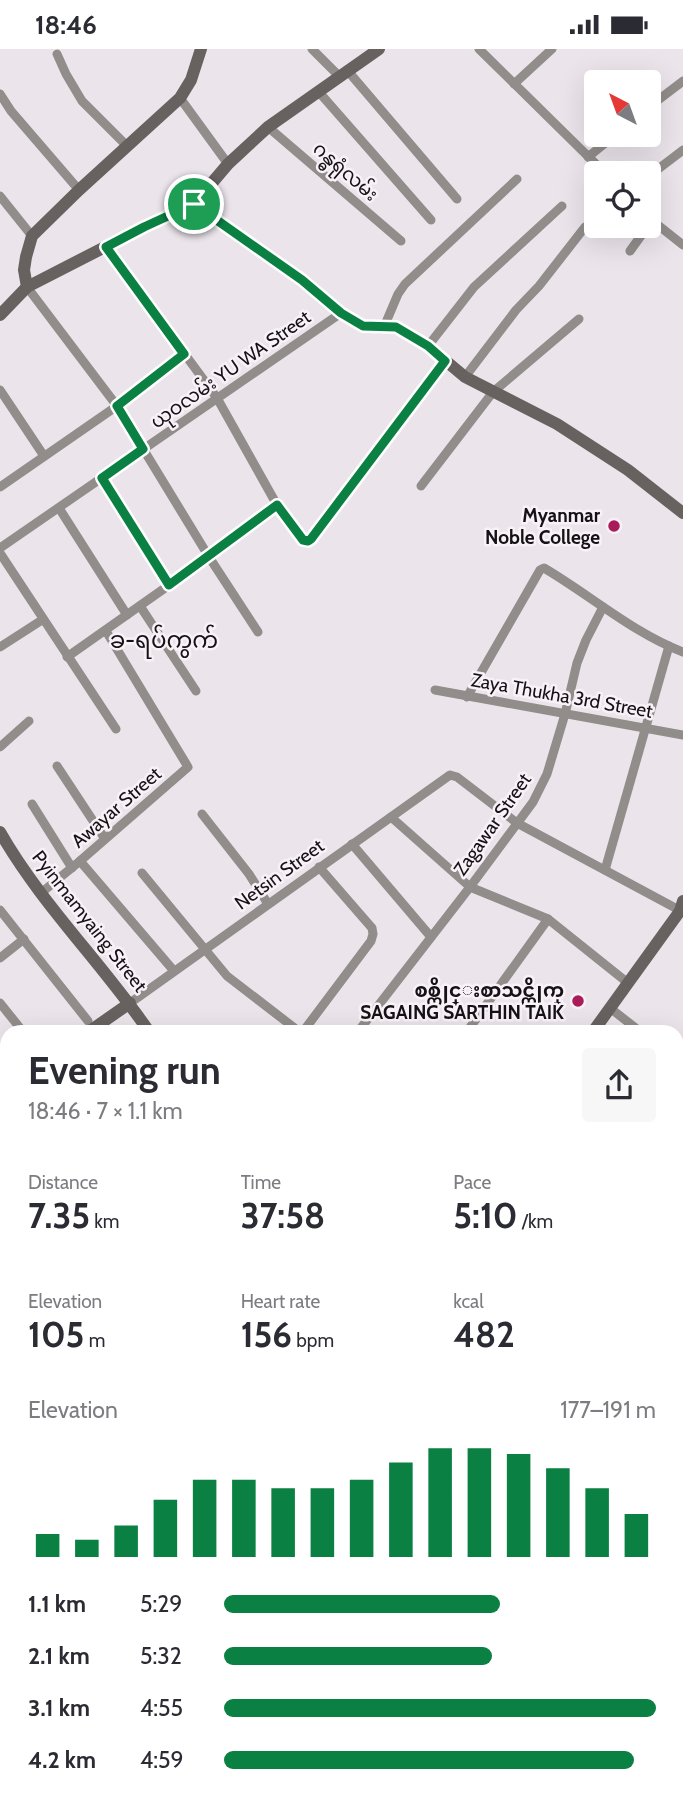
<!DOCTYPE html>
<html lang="en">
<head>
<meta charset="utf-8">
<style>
	body { margin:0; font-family:Cabin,"Noto Sans Myanmar",sans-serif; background:#f7f7f7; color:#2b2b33; height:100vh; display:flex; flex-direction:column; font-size:26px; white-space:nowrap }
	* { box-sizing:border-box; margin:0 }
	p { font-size:23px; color:#7c7c81 }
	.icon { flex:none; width:38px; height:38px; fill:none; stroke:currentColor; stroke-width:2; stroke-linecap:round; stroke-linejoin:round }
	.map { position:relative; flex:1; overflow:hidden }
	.sheet { position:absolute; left:0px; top:976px; width:684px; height:779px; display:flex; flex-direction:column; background:#fff; border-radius:21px 21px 0 0; box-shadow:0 7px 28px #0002 }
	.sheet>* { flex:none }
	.needle { width:46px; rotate:319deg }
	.tools { position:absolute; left:584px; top:21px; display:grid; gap:14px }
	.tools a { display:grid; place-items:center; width:77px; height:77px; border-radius:7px; background:#fff; box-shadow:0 7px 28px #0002; font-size:35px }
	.pin { position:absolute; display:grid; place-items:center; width:60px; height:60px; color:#fff; margin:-30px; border:4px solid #fff; border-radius:50%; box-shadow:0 2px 7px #0007 }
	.round { display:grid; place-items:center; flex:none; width:74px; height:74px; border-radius:7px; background:#f7f7f7 }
	.head { display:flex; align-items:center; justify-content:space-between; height:119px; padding:0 28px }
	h1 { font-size:38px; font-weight:800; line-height:52px }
	.figures { display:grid; grid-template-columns:repeat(3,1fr); gap:10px; height:119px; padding:7px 28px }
	.figures div { display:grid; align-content:center }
	.figures b { font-size:35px; font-weight:800 }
	.figures small { font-size:19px; font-weight:400 }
	.figures p { font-size:19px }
	.chart { height:196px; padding:14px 28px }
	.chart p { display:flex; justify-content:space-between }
	.chart svg { width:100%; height:126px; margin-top:7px; stroke:#0b8043; stroke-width:6 }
	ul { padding:0 28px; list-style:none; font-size:23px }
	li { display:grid; grid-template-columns:112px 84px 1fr; align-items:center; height:52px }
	li i { height:18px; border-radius:9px; background:#0b8043 }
	.status { display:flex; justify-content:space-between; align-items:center; height:49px; padding:0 35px; background:#fff; direction:ltr }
	.status svg { height:19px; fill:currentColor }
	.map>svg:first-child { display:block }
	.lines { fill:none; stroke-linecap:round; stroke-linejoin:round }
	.street { stroke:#908d8b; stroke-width:9 }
	.secondary { stroke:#676260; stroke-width:12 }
	.route-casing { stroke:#fff; stroke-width:14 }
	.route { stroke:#0b8043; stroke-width:9 }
	.poi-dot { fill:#a91b59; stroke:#f8f2f8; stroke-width:2.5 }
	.labels { text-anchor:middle; stroke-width:5; stroke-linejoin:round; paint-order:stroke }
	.street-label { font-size:19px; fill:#141214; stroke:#f8f2f8 }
	.poi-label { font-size:19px; font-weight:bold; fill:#141214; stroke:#f8f2f8; text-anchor:end }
	.quarter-label { font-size:23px; fill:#141214; stroke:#f8f2f8 }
</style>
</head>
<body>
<div class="status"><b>18:46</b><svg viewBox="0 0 49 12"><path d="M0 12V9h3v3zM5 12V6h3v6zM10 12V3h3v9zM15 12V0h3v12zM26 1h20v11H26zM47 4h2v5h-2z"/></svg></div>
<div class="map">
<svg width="683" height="1755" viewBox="0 0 683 1755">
	<rect width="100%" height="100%" fill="#ebe5eb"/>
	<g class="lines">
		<!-- street -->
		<g class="street">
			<polyline points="312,0 339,27"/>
			<polyline points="479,0 605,124"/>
			<polyline points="57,5 66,25 82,52 127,97"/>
			<polyline points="347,21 457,150"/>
			<polyline points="514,35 552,0"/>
			<polyline points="318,42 431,171"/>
			<polyline points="0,45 11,62 79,141"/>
			<polyline points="180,49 228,115"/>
			<polyline points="649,58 683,32"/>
			<polyline points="268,78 401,192"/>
			<polyline points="588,108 615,86"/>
			<polyline points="649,127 683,101"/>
			<polyline points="0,147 32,187"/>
			<polyline points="649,169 683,196"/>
			<polyline points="106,198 217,349 277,456 303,491 308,492 311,490 445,312"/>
			<polyline points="630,202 648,177"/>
			<polyline points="27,238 117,357 209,508 258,583"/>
			<polyline points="384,278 398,245 405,235 517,130"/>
			<polyline points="428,297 474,238 562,157"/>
			<polyline points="465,328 516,261 539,237 585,178"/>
			<polyline points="0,341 44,407"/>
			<polyline points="102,429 169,536"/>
			<polyline points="421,437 493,343 579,270"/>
			<polyline points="0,438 117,357 185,305"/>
			<polyline points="59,459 127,566"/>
			<polyline points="0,499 341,264"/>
			<polyline points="0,504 116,680"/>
			<polyline points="140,557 196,642"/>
			<polyline points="0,598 42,571"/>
			<polyline points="67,608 209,508 277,456"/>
			<polyline points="435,641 683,686"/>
			<path d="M467,648L540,521L544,519C590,546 633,584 683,603"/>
			<polyline points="0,698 29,672"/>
			<polyline points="57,717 105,790"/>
			<polyline points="32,755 72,819"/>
			<polyline points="202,765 249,825 268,855"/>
			<polyline points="391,768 470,838 548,870 628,934"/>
			<polyline points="352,795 431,888"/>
			<polyline points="80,812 174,922"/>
			<polyline points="605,821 669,597"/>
			<polyline points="142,824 227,927 301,984"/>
			<polyline points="41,844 80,812 188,718 106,582"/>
			<polyline points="0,861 88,972"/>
			<polyline points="0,909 24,890"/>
			<polyline points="0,954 24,984"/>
			<polyline points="130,954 450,726 457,728 517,774 683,863"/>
			<polyline points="610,959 642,984"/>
			<polyline points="302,984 371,892 373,885 372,879 319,818"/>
			<polyline points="357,984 470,838 533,753 547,725 565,665 577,614 586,591 603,558"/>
			<polyline points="466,984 548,870"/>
			<polyline points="677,1010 683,1013"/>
			<polyline points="0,1091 6,1091"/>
			<polyline points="0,1123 7,1117"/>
			<polyline points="677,1126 683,1128"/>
			<polyline points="0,1206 7,1200"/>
			<polyline points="677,1218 683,1221"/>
			<polyline points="677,1278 683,1263"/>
			<polyline points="0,1311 7,1318"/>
			<polyline points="0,1384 7,1383"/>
			<polyline points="677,1439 683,1441"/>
			<polyline points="0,1455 7,1454"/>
			<polyline points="677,1491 683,1474"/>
			<polyline points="0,1505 7,1499"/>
			<polyline points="0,1578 7,1572"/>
			<polyline points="677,1627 683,1629"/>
			<polyline points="0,1651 7,1645"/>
			<polyline points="677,1694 683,1680"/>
			<polyline points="0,1725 7,1718"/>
			<polyline points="559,1748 575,1755"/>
			<polyline points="398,1751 407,1755"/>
			<polyline points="42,1755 49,1748"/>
			<polyline points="134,1755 141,1748"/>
			<polyline points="238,1755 241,1748"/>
			<polyline points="332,1755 335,1748"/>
			<polyline points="525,1755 528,1748"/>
			<polyline points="652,1755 655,1748"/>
		</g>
		<!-- secondary -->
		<g class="secondary">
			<polyline points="194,155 302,231 341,264 363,277 396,278 428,297 465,328 557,375 628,421 683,464"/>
			<polyline points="27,238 24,221 26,208 32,187 79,141 180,49 191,31 201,0"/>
			<polyline points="0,266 27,238 144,178 194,155 228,115 268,78 379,0"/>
			<path d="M0,783C41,855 103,915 150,984"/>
			<polyline points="87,984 130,954"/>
			<polyline points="592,984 680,862 683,852"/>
			<polyline points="0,1046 7,1041"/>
			<polyline points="677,1361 683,1363"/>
		</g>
	</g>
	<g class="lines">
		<defs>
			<polygon id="route" points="194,155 302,231 341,264 363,277 396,278 428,297 445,312 311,490 308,492 303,491 277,456 169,536 102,429 143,400 117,357 184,305 106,198 144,178"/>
		</defs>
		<!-- route casing -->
		<use href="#route" class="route-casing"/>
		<!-- route -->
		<use href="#route" class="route"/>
	</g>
	<!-- markers -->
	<g class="poi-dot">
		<circle cx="614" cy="477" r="7"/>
		<circle cx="578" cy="952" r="7"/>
	</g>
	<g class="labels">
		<!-- street labels -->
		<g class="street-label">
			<text transform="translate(346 122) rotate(41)" y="7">ဂန္ဓရုံလမ်း</text>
			<text transform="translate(230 320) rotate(-35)" y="7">ယုဝလမ်း YU WA Street</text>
			<text transform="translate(562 646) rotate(10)" y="7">Zaya Thukha 3rd Street</text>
			<text transform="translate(116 758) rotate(-41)" y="7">Awayar Street</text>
			<text transform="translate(492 775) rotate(-55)" y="7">Zagawar Street</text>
			<text transform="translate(279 825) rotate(-36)" y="7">Netsin Street</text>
			<text transform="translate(90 872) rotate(52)" y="7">Pyinmamyaing Street</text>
		</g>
		<!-- poi labels -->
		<g class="poi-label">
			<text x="600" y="473">Myanmar<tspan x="600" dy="22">Noble College</tspan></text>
			<text x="564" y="948">စစ္ကိုင္းစာသင္တိုက္<tspan x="564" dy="22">SAGAING SARTHIN TAIK</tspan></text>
		</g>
		<!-- quarter labels -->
		<g class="quarter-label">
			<text x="164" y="599">ခ-ရပ်ကွက်</text>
		</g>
	</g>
</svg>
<div class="tools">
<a><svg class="needle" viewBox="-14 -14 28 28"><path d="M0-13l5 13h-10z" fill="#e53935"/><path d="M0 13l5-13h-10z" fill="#7c7c81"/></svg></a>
<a><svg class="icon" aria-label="locate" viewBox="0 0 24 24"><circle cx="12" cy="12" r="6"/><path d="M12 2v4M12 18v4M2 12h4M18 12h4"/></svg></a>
</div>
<div class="pin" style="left:194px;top:155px;background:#1e9e55"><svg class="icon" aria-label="arrive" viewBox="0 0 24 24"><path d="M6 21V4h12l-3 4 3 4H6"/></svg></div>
<section class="sheet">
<div class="head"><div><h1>Evening run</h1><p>18:46 · 7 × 1.1 km</p></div><a class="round"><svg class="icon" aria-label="share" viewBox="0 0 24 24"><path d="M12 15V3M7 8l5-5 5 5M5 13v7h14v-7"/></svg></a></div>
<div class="figures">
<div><p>Distance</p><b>7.35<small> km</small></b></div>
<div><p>Time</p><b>37:58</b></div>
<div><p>Pace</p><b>5:10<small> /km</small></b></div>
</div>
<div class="figures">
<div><p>Elevation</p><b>105<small> m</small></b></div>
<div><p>Heart rate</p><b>156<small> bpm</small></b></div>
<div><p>kcal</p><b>482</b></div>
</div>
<div class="chart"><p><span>Elevation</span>177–191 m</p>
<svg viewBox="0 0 160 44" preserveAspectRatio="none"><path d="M5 44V36M15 44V38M25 44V33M35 44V24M45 44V17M55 44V17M65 44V20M75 44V20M85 44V17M95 44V11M105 44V6M115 44V6M125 44V8M135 44V13M145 44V20M155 44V29"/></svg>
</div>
<ul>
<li><b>1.1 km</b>5:29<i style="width:64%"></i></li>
<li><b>2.1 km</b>5:32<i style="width:62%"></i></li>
<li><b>3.1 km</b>4:55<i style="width:100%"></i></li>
<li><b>4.2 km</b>4:59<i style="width:95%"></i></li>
</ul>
</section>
</div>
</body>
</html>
